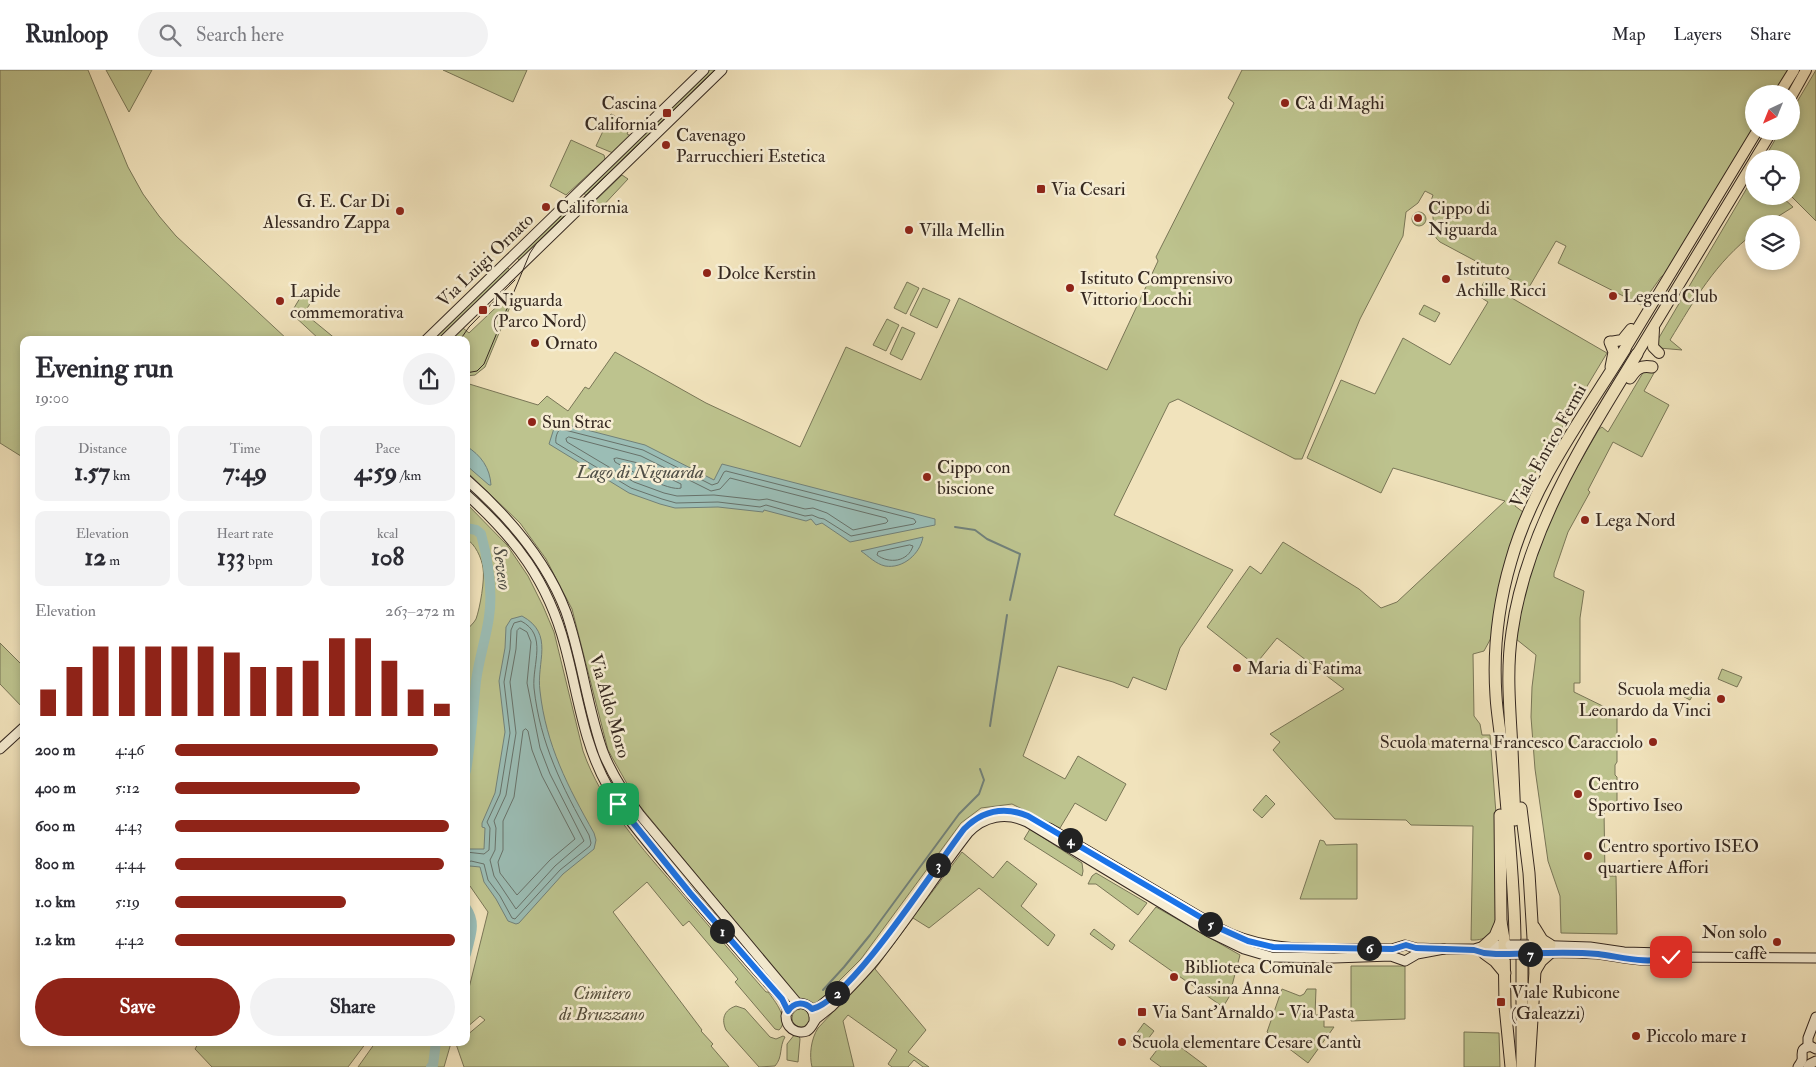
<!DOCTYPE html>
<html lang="en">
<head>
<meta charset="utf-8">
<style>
	body { margin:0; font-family:"IM FELL Double Pica",serif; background:#f2f2f3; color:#2b2b33; height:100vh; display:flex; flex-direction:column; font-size:19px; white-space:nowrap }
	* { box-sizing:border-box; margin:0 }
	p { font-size:16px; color:#7c7c81 }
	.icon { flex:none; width:28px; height:28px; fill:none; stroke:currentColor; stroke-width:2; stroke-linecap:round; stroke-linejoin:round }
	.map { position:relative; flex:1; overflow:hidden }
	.details { position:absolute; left:20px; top:266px; width:450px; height:710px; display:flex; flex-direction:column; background:#fff; border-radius:10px; box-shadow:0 2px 8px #0003 }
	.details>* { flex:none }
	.needle { width:32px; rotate:223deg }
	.fabs { position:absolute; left:1745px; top:15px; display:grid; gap:10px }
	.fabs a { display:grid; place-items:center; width:55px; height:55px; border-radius:50%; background:#fff; box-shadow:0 2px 8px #0003; font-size:25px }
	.pin { position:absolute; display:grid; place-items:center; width:42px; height:42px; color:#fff; margin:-21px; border-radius:10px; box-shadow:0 2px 8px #0006 }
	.km { position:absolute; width:25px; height:25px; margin:-12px; border-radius:50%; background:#222; color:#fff; font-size:14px; line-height:25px; text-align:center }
	.round { display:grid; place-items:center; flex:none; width:52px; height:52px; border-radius:26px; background:#f2f2f3 }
	.overview { display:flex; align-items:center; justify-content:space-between; height:85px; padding:0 15px }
	h1 { font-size:28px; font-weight:700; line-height:38px }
	.stats { display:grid; grid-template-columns:repeat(3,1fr); gap:8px; height:85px; padding:5px 15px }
	.stats div { display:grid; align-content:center; border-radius:10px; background:#f2f2f3; text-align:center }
	.stats b { font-size:25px; font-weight:700 }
	.stats small { font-size:14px; font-weight:400 }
	.stats p { font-size:14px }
	.chart { height:140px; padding:10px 15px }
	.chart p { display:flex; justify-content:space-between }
	.chart svg { width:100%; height:90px; margin-top:5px; stroke:#8f2418; stroke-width:6 }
	.cta { display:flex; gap:10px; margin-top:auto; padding:10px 15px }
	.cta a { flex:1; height:58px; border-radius:30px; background:#8f2418; color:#fff; font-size:20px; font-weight:700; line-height:58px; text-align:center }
	.cta a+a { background:#f2f2f3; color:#2b2b33 }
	ul { padding:0 15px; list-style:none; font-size:16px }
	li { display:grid; grid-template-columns:80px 60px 1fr; align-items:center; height:38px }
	li i { height:12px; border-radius:6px; background:#8f2418 }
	header { display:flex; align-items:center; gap:30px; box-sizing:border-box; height:70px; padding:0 25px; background:#fff; border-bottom:1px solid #e1e1e2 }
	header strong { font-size:24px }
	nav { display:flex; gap:28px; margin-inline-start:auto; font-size:18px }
	.search { width:350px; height:45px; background:#f2f2f3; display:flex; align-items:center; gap:12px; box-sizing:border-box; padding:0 18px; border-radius:28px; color:#7c7c81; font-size:19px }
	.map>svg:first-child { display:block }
	.green { fill:#bdc38e; stroke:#797657 }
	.water { fill:#9bbdb5; stroke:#728179 }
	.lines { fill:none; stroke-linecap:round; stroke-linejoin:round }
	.shore { stroke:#68726a; stroke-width:1 }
	.stream { stroke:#728179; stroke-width:2 }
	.river { stroke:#9bbdb5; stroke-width:10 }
	.trunk-tunnel { stroke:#cbbe9d; stroke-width:11; stroke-dasharray:11 5.5; stroke-linecap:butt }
	.secondary-casing { stroke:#352820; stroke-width:11 }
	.primary-casing { stroke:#352820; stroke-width:12 }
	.trunk-casing { stroke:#352820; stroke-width:13 }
	.secondary { stroke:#f6edd3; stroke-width:9 }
	.primary { stroke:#f1e3bc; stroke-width:10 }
	.trunk { stroke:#f1e3bc; stroke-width:11 }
	.tram { stroke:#352820; stroke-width:1 }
	.secondary-bridge-casing { stroke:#352820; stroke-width:11; stroke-linecap:butt }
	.secondary-bridge { stroke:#f6edd3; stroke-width:9 }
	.route-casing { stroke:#fff; stroke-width:10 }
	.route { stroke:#1a73e8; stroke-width:6 }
	.poi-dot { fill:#8f2418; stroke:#f6edd3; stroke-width:2 }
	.labels { text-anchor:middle; stroke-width:5; stroke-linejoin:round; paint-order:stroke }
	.poi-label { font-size:18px; fill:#352820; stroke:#f6edd3; text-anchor:start }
	.street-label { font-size:18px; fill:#352820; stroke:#f6edd3 }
	.park-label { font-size:18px; font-style:italic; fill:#574f3c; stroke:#f6edd3 }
	.water-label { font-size:19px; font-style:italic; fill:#4e4d45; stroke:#f6edd3 }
</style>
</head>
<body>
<header>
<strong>Runloop</strong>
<div class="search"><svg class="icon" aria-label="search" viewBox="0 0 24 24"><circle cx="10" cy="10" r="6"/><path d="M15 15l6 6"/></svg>Search here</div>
<nav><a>Map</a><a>Layers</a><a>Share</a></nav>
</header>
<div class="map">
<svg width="1816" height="997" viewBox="0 0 1816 997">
	<rect width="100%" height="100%" fill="#f1e3bc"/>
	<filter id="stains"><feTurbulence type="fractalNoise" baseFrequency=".004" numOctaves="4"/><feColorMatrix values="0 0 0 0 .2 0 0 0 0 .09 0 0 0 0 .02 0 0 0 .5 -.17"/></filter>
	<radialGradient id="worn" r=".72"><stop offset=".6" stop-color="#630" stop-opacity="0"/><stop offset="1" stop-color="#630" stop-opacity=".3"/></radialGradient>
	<!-- green -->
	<g class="green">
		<polygon points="0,0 88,0 128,97 143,124 159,146 176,166 288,270 24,270 24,388 0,373"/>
		<polygon points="106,0 152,0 129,42"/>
		<polygon points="443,0 527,0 513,32"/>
		<polygon points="707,0 719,0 588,128 582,121"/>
		<path d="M1242,0H1788L1774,24H1754V58L1668,202L1661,207L1641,235L1558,193L1566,176L1556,171L1528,219L1440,172C1426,160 1439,152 1429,137L1433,125L1425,121L1418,133L1406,142L1403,166L1360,249L1302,389H1295L1178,329L1169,333L1114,445L1233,500L1180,578L1166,620L1133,607L1128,618L1113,612L1058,596L1023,686L1065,709L1078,686L1126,714L1106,751L1075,733L1060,758L1012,734L981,738L961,753L861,889L816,934L800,930L639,735L608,680L572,539L546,489L520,453L466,401V313L538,335L547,326L568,341L585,317L589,319L615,282L706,333L800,377L846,277L921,310L959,228L1107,300L1158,191L1156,187L1234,33L1228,28Z"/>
		<polygon points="1816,0 1816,151 1791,126 1791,89 1764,89 1780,61 1791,61 1791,42"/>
		<polygon points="611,44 615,46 614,48 618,50 617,52 625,58 624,60 628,62 627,64 631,66 613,83 596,76"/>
		<polygon points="571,70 604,85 605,89 566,125 550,116"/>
		<polygon points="622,105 628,109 599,140 595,137 595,131"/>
		<path d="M1754,106V126H1781L1793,137L1766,154H1754V163C1715,193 1695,229 1670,270L1682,280L1659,278L1657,271Z"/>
		<polygon points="563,139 571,144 521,192 515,186"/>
		<circle cx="1419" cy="149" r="7"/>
		<polygon points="507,197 510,200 438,270 429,270"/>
		<polygon points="907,212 919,218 906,244 894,238"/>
		<path d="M1484,212L1607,283L1515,436L1523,442L1505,499L1491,568L1484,581L1473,584L1474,646L1480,654L1482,665H1490L1497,757V847C1494,862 1488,871 1471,870L1473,756L1411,755L1406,750L1335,749L1273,680L1280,672L1270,664L1344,619L1277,568L1255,595L1207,557L1250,496L1261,504L1283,472L1359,519L1381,538L1397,532L1505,431L1393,398L1381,423L1307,388L1341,310L1375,324L1403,268L1450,295L1488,232L1477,225Z"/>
		<polygon points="306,218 315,226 304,243 337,270 320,270 291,243"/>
		<polygon points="923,218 950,230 937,258 910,245"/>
		<polygon points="509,225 514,227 485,297 475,305 466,306 466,270 451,270 463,258 469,263"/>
		<polygon points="1424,235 1440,243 1435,252 1419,244"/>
		<polygon points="887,249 899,255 886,281 873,275"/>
		<polygon points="902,257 915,263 902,290 890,284"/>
		<path d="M1644,301L1654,303L1644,321L1669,335L1642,387L1613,372L1588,420L1590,422L1568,462L1554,503V507L1584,521L1580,548V613H1574V622L1617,643V692L1615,695V705L1617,707V741H1604L1605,806H1616L1617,864L1561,863L1560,826L1548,791L1535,699L1531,647L1532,617L1536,585L1516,569C1521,539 1527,508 1538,479C1552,438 1578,396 1599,359L1602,357L1608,362Z"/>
		<path d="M466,433L507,475L528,506L543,536L554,562L583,681C602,735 642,778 679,821C708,855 737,889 766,922H768C775,931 790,950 779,960L775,959L735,912L738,909L689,851L683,856L647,812L613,842L702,960L701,961L713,974L711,976L729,997H464L456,974L466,972V966L485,950L480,946L466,958V922L469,918L488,842L470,816H466V561C469,557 474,553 476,549C480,538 485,509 483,498C482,489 475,473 466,469Z"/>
		<polygon points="0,573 24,597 24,639 0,614"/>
		<polygon points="1722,599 1742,607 1737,617 1718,609"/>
		<polygon points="1681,616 1694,623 1690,630 1677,623"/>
		<polygon points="1266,725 1275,734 1262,748 1253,740"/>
		<polygon points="1030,759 1082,793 1083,801 1082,806 1024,769"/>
		<polygon points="1320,770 1324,771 1326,775 1357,774 1357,829 1300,829"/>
		<path d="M962,782L993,808L1007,791L1037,814L1021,836L1055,865L1048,876L979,818L929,858L913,848L875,899L926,960L908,982L929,997H923L914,990L908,997H892L888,994L897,980L848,945L843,951L854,997H812C809,985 811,969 818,958C871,903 917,843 962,782Z"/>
		<polygon points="1096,803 1147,833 1138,845 1096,814 1088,814 1092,806"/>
		<polygon points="1156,837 1240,885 1229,927 1223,937 1129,871"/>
		<polygon points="1094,859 1115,875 1112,880 1090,864"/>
		<polygon points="1351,896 1405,896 1405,949 1351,951"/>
		<polygon points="1282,919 1300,926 1304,924 1307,919 1316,919 1315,945 1324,945 1324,957 1334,957 1308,993 1267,962"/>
		<path d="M736,936L745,939L770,967L776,969L783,966L785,967C779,977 783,987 775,996L759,997L726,960C721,949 724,940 736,936Z"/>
		<circle cx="801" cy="948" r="9"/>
		<polygon points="1144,953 1154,961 1141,978 1131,971"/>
		<polygon points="1464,962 1499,963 1500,997 1464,997"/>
		<polygon points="795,964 799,966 800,969 798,992 787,990 787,974"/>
		<polygon points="1167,967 1207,997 1161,997 1150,989"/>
		<polygon points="199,972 366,972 366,973 348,997 212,997 195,979"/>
		<polygon points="375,973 375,972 451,973 444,997 358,997"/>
	</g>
	<!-- water -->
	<g class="water">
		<polygon points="556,352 645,375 714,410 722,394 935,449 935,455 850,472 822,453 816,455 811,449 806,451 764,440 763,442 718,437 675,438 660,434 629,423 549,374"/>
		<path d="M466,376C481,385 490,398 491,415H489L466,395Z"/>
		<path d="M923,467C920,484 903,499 885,496C876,494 868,486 861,481Z"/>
		<path d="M522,546C555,564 536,592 540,621C546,675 568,717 594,763L596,770L594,779L563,804L519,853L516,854L508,851L496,829L484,812L480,797L470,796L466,801V776L470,779H484L485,758L482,757V753L495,723L505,662L499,611L505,578L506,557L511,549Z"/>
	</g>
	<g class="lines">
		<!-- shore -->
		<g class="shore">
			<path d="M561,359L643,380L712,415L718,413L724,402L726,401L914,449L916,452L914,454L851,466L824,449L819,448L812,445L805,446L766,435L760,437L718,432L676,433L662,429L631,418L556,373C555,369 557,360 561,359Z"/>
			<polygon points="569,367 641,386 711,421 720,419 730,408 886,448 888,451 886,453 853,460 827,443 813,438 805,439 767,429 759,430 714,425 677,426 664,423 634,412 567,372 566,369"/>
			<path d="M617,388L638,393L681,414V418C670,422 627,399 615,392L614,389Z"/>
			<path d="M910,475L913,476C908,492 889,494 877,485L878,482Z"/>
			<polygon points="520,558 527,562 531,572 527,613 540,678 550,704 584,771 555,796 516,839 494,806 490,790 495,780 496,758 494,751 506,725 516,663 510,612 516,579 517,561"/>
			<polygon points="526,659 528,661 532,680 542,706 575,769 550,790 517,825 500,803 498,792 503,780 503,751 514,727 523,661"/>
			<path d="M466,782L484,784L489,780L490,758L487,752L500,724L510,663L504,612L510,579L511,560L514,553L521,551C548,565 532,594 534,618C540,673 562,717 589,765L591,773L590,776L560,800L515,849L512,848L500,826L488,810L484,794L471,791L466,793"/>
		</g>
		<!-- stream -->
		<g class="stream">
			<polyline points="955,457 975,460 987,469 1020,484 1010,530"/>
			<polyline points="990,656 1007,545"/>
			<polyline points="823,920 844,897 870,865 959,744 979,724 984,710 980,699"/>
		</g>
		<!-- river -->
		<g class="river">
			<path d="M466,458L476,460L481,464C488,490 493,520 489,547C486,568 479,589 476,611C473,641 471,671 466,701"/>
			<path d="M466,838C477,854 470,866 466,884"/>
			<polyline points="431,997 433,995 436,972"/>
		</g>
		<!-- trunk-tunnel -->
		<polyline class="trunk-tunnel" points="1522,868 1522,889"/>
		<defs>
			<g id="secondary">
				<polyline points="426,270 704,0"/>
				<polyline points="444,270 722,0"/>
				<path d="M466,409C508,446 546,489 566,542C582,588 587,637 603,682C612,705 626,726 640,745L798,934"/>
				<path d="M466,424C515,468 548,511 565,576C578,624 583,673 608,717C625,747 649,774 671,801C708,844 744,887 783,929L788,941"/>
				<polyline points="0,679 24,657"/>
				<path d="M1049,758L1219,858C1273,887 1333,876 1392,879L1405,875L1416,878L1444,879H1474L1484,876L1510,875"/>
				<polyline points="1529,875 1590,877 1624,882 1663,883 1671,887"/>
				<path d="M1544,883C1562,882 1581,883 1598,884C1622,887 1648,895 1671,887L1816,888"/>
				<polyline points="812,939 819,937 836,923"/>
				<path d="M814,951C816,930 789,927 786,946C786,951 788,956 792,959C796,962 802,963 807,961C812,958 813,953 816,949C821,945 826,941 831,937C846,922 862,906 875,890C908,849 936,804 968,763C984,746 1006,742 1027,752L1209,862L1244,879L1271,887L1334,888L1391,886L1405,891L1417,884L1444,879"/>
				<polyline points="1808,977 1808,968 1816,947"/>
				<path d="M1798,997C1799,995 1801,993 1802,990C1803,983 1799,979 1810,976L1816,979"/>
				<polyline points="1808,997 1810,994 1816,991"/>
			</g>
			<g id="primary">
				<polyline points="1779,24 1794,0"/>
				<polyline points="1791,27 1806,0"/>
				<polyline points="1755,89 1772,61"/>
				<polyline points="1654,259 1653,277 1659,283"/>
				<polyline points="1610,272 1622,270 1631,259"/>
				<polyline points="1625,279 1757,61"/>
				<polyline points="1637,284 1754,91"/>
			</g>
			<g id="trunk">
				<polyline points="1610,272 1614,282 1611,297"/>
				<path d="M1630,308C1636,299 1640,295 1652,297"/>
				<polyline points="1521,738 1529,803 1535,901 1529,997"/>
				<polyline points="1500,745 1501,852 1504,869 1505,936 1511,997"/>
				<path d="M1515,750C1514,726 1513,702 1512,679C1510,639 1506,601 1512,562C1526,461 1585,369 1637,284"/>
				<polyline points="1534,857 1542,870 1550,875"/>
				<path d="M1515,868C1514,806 1507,744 1502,683C1501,664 1497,645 1496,626C1493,581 1498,535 1511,491C1533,413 1583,347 1625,279"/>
				<polyline points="1484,876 1495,866 1501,852"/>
				<polyline points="1484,883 1495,891 1505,903"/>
				<polyline points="1535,901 1541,891 1550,883"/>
				<polyline points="1522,997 1522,889"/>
			</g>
		</defs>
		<!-- secondary casing -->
		<use href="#secondary" class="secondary-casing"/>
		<!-- primary casing -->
		<use href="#primary" class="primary-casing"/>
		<!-- trunk casing -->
		<use href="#trunk" class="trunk-casing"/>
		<!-- secondary -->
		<use href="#secondary" class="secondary"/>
		<!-- primary -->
		<use href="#primary" class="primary"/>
		<!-- trunk -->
		<use href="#trunk" class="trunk"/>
		<!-- tram -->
		<g class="tram">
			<polyline points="460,270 469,257 515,210"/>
			<polyline points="466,303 477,301 484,294 530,183 536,174 715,0"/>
		</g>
		<defs>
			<g id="secondary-bridge">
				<polyline points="1510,875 1529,875"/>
				<polyline points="1509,884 1529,884"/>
			</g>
		</defs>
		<!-- secondary-bridge casing -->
		<use href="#secondary-bridge" class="secondary-bridge-casing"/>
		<!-- secondary-bridge -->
		<use href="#secondary-bridge" class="secondary-bridge"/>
	</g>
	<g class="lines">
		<defs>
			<path id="route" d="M618,734L690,823L782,929L788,941C794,932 804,931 812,939C850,931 937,794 964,759C982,741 1004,736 1028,746L1219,858L1248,871L1273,877L1393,879L1406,875L1416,878L1474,880L1484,883L1496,884C1530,884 1564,881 1598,884C1622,887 1647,895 1671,887"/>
		</defs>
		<!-- route casing -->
		<use href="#route" class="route-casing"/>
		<!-- route -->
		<use href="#route" class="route"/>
	</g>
	<!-- markers -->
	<g class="poi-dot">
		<circle cx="1285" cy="33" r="5"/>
		<rect x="662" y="38" width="10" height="10" rx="2.5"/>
		<circle cx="666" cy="75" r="5"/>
		<rect x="1036" y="114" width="10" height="10" rx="2.5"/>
		<circle cx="546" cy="137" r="5"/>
		<circle cx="400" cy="141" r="5"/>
		<circle cx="1418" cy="148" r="5"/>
		<circle cx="909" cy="160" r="5"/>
		<circle cx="707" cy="203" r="5"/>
		<circle cx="1446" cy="209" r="5"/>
		<circle cx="1070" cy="218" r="5"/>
		<circle cx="1613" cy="226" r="5"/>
		<circle cx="280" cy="231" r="5"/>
		<rect x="478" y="235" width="10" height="10" rx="2.5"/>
		<circle cx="535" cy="273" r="5"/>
		<circle cx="532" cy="352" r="5"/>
		<circle cx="927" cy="407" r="5"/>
		<circle cx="1585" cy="450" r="5"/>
		<circle cx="1237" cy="598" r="5"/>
		<circle cx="1721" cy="629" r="5"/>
		<circle cx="1653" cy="672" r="5"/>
		<circle cx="1578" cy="724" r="5"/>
		<circle cx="1588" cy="786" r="5"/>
		<circle cx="1777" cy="872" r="5"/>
		<circle cx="1174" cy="907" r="5"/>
		<rect x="1496" y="927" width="10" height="10" rx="2.5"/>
		<rect x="1137" y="937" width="10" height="10" rx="2.5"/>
		<circle cx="1636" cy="966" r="5"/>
		<circle cx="1122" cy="972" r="5"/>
	</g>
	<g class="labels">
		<!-- poi labels -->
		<g class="poi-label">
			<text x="657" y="39" text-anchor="end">Cascina<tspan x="657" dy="21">California</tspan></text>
			<text x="1295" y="39">Cà di Maghi</text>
			<text x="676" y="71">Cavenago<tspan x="676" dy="21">Parrucchieri Estetica</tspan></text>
			<text x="1051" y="125">Via Cesari</text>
			<text x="390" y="137" text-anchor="end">G. E. Car Di<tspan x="390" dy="21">Alessandro Zappa</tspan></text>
			<text x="556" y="143">California</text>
			<text x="1428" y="144">Cippo di<tspan x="1428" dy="21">Niguarda</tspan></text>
			<text x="919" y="166">Villa Mellin</text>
			<text x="1456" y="205">Istituto<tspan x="1456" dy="21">Achille Ricci</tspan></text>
			<text x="717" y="209">Dolce Kerstin</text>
			<text x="1080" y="214">Istituto Comprensivo<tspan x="1080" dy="21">Vittorio Locchi</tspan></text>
			<text x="290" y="227">Lapide<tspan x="290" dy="21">commemorativa</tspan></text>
			<text x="1623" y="232">Legend Club</text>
			<text x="493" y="236">Niguarda<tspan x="493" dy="21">(Parco Nord)</tspan></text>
			<text x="545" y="279">Ornato</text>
			<text x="542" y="358">Sun Strac</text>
			<text x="937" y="403">Cippo con<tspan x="937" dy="21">biscione</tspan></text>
			<text x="1595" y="456">Lega Nord</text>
			<text x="1247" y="604">Maria di Fatima</text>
			<text x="1711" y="625" text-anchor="end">Scuola media<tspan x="1711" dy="21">Leonardo da Vinci</tspan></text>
			<text x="1643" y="678" text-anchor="end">Scuola materna Francesco Caracciolo</text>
			<text x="1588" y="720">Centro<tspan x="1588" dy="21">Sportivo Iseo</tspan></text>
			<text x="1598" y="782">Centro sportivo ISEO<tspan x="1598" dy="21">quartiere Affori</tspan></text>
			<text x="1767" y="868" text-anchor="end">Non solo<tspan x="1767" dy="21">caffè</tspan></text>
			<text x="1184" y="903">Biblioteca Comunale<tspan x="1184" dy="21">Cassina Anna</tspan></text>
			<text x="1511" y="928">Viale Rubicone<tspan x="1511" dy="21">(Galeazzi)</tspan></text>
			<text x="1152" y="948">Via Sant'Arnaldo - Via Pasta</text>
			<text x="1646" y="972">Piccolo mare 1</text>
			<text x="1132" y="978">Scuola elementare Cesare Cantù</text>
		</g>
		<!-- street labels -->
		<g class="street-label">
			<text transform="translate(485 190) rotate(-44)" y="6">Via Luigi Ornato</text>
			<text transform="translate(1548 376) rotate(-61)" y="6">Viale Enrico Fermi</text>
			<text transform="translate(610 636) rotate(74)" y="6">Via Aldo Moro</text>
		</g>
		<!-- park labels -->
		<g class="park-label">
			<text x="602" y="929">Cimitero<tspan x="602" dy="21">di Bruzzano</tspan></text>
		</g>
		<!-- water labels -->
		<g class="water-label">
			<text x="640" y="408">Lago di Niguarda</text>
			<text transform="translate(503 498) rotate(83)" y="7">Seveso</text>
		</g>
	</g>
	<rect width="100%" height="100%" filter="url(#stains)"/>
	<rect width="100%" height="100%" fill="url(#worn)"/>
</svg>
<div class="fabs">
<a><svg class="needle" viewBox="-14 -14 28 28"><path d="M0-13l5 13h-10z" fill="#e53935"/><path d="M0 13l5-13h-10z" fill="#7c7c81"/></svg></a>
<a><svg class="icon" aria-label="locate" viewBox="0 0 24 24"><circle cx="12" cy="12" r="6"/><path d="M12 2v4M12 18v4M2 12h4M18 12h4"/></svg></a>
<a><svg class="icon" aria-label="layers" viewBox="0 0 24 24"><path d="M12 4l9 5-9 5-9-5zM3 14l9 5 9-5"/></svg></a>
</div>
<div class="pin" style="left:618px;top:734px;background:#1e9e55"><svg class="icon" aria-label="arrive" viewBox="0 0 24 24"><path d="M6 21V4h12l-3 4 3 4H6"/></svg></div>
<div class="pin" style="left:1671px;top:887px;background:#d93025"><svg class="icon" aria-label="check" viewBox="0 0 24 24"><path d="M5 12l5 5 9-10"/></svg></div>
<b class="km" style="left:722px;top:861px">1</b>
<b class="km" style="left:837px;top:923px">2</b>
<b class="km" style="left:938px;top:795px">3</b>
<b class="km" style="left:1070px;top:770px">4</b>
<b class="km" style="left:1210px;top:854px">5</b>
<b class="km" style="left:1369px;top:878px">6</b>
<b class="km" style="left:1530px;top:884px">7</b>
<section class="details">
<div class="overview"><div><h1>Evening run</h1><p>19:00</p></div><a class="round"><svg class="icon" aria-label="share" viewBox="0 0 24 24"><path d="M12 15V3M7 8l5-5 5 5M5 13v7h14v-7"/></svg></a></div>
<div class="stats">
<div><p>Distance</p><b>1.57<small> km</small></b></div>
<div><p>Time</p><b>7:49</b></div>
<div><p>Pace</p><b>4:59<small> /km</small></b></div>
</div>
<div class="stats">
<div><p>Elevation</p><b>12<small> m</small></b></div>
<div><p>Heart rate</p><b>133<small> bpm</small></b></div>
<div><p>kcal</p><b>108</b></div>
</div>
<div class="chart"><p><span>Elevation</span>263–272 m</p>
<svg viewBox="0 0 160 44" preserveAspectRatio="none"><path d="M5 44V31M15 44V20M25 44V10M35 44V10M45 44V10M55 44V10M65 44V10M75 44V13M85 44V20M95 44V20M105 44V17M115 44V6M125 44V6M135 44V17M145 44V31M155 44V38"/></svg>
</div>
<ul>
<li><b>200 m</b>4:46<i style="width:94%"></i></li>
<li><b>400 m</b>5:12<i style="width:66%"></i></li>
<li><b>600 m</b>4:43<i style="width:98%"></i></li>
<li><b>800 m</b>4:44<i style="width:96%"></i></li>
<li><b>1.0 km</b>5:19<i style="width:61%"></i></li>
<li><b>1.2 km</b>4:42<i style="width:100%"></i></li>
</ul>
<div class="cta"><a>Save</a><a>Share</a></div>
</section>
</div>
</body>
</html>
